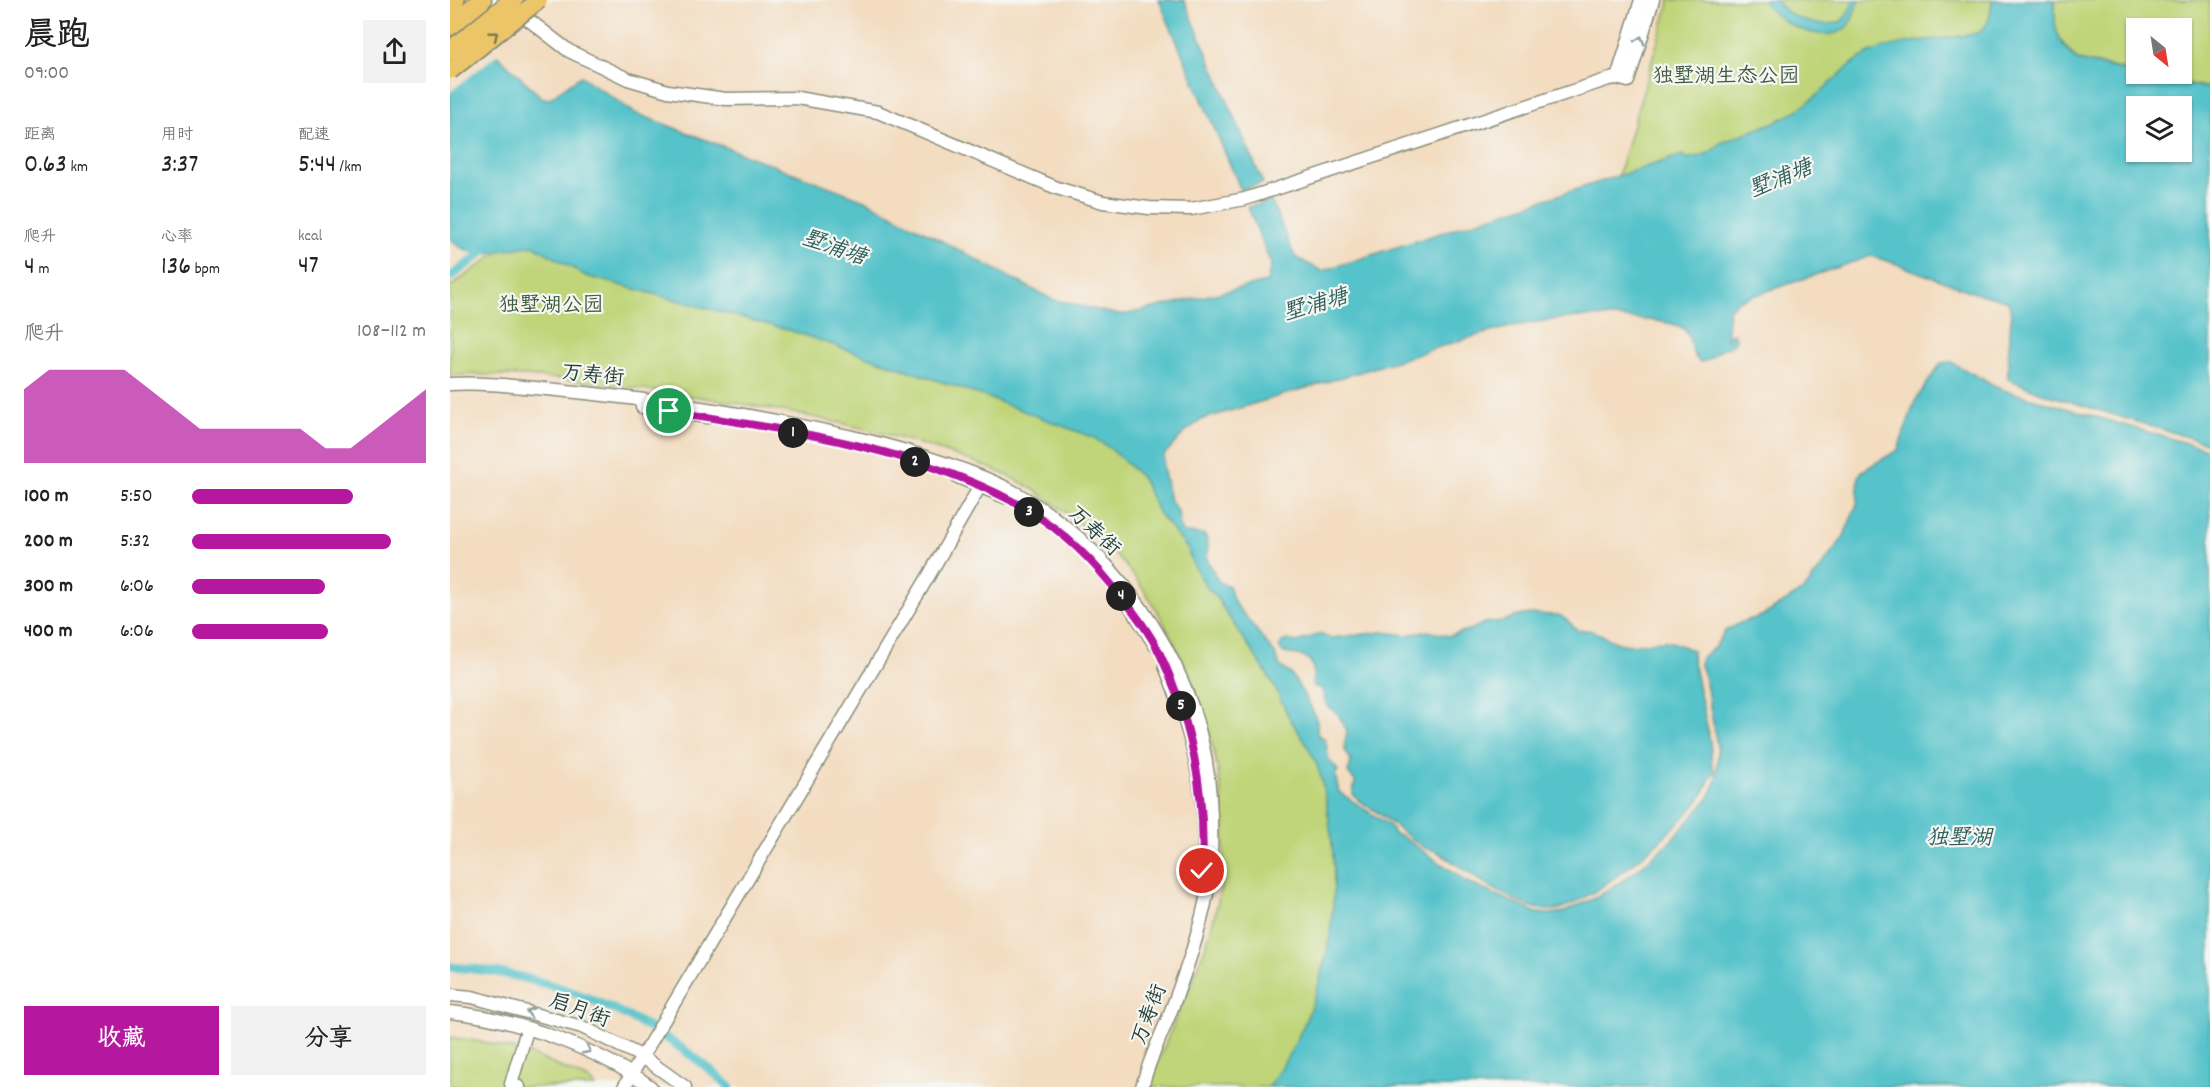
<!DOCTYPE html>
<html lang="zh">
<head>
<meta charset="utf-8">
<style>
	body { margin:0; font-family:Dekko,"LXGW WenKai TC",sans-serif; background:#f2f2f2; color:#222; height:100vh; display:flex; flex-direction:column; font-size:22px; white-space:nowrap }
	* { box-sizing:border-box; margin:0 }
	p { font-size:20px; color:#767676 }
	.icon { flex:none; width:33px; height:33px; fill:none; stroke:currentColor; stroke-width:2; stroke-linecap:round; stroke-linejoin:round }
	.map { position:relative; flex:1; overflow:hidden }
	.sheet { display:flex; flex-direction:column; background:#fff; width:450px }
	.sheet>* { flex:none }
	.needle { width:39px; rotate:150deg }
	.controls { position:absolute; left:1676px; top:18px; display:grid; gap:12px }
	.controls a { display:grid; place-items:center; width:66px; height:66px; border-radius:0px; background:#fff; box-shadow:0 2px 4px #0004; font-size:30px }
	.pin { position:absolute; display:grid; place-items:center; width:51px; height:51px; color:#fff; margin:-26px; border:3px solid #fff; border-radius:50%; box-shadow:0 2px 6px #0007 }
	.km { position:absolute; width:30px; height:30px; margin:-15px; border-radius:50%; background:#222; color:#fff; font-size:16px; line-height:30px; text-align:center }
	.round { display:grid; place-items:center; flex:none; width:63px; height:63px; border-radius:0px; background:#f2f2f2 }
	.headline { display:flex; align-items:center; justify-content:space-between; height:102px; padding:0 24px }
	h1 { font-size:33px; font-weight:600; line-height:45px }
	.stats { display:grid; grid-template-columns:repeat(3,1fr); gap:9px; height:102px; padding:6px 24px }
	.stats div { display:grid; align-content:center }
	.stats b { font-size:26px; font-weight:600 }
	.stats small { font-size:16px; font-weight:400 }
	.stats p { font-size:16px }
	.chart { height:168px; padding:12px 24px }
	.chart p { display:flex; justify-content:space-between }
	.chart svg { width:100%; height:108px; margin-top:6px; fill:#b5179e; opacity:.7 }
	.button { display:flex; gap:12px; margin-top:auto; padding:12px 24px }
	.button a { flex:1; height:69px; border-radius:0px; background:#b5179e; color:#fff; font-size:24px; font-weight:600; line-height:69px; text-align:center }
	.button a+a { background:#f2f2f2; color:#222 }
	ul { padding:0 24px; list-style:none; font-size:20px }
	li { display:grid; grid-template-columns:96px 72px 1fr; align-items:center; height:45px }
	li i { height:15px; border-radius:8px; background:#b5179e }
	main { display:flex; flex:1; min-height:0 }
	.map>svg:first-child { display:block }
	.green { fill:#c0d579; stroke:#708956; stroke-width:1.5 }
	.water { fill:#56c3ca; stroke:#3a807f; stroke-width:1.5; fill-rule:evenodd }
	.pier { fill:#f3dcbf }
	.lines { fill:none; stroke-linecap:round; stroke-linejoin:round }
	.canal { stroke:#56c3ca; stroke-width:9 }
	.minor-casing { stroke:#898c7a; stroke-width:15 }
	.major-casing { stroke:#898c7a; stroke-width:20 }
	.highway-casing { stroke:#898c7a; stroke-width:21 }
	.minor { stroke:#fff; stroke-width:12 }
	.major { stroke:#edc569; stroke-width:16 }
	.highway { stroke:#edc569; stroke-width:18 }
	.major-bridge-casing { stroke:#898c7a; stroke-width:20; stroke-linecap:butt }
	.highway-bridge-casing { stroke:#898c7a; stroke-width:21; stroke-linecap:butt }
	.major-bridge { stroke:#edc569; stroke-width:16 }
	.highway-bridge { stroke:#edc569; stroke-width:18 }
	.oneway { stroke:#7c7a4c }
	.oneway2 { stroke:#8f9e9a }
	.route-casing { stroke:#fff; stroke-width:12 }
	.route { stroke:#b5179e; stroke-width:8 }
	.labels { text-anchor:middle; stroke-width:4.5; stroke-linejoin:round; paint-order:stroke }
	.park-label { font-size:21px; fill:#3f5b42; stroke:#f6f6f2 }
	.street-label { font-size:21px; fill:#1f3d34; stroke:#f6f6f2 }
	.water-label { font-size:22px; font-style:italic; fill:#2d5e5a; stroke:#f6f6f2 }
</style>
</head>
<body>
<main>
<section class="sheet">
<div class="headline"><div><h1>晨跑</h1><p>09:00</p></div><a class="round"><svg class="icon" aria-label="share" viewBox="0 0 24 24"><path d="M12 15V3M7 8l5-5 5 5M5 13v7h14v-7"/></svg></a></div>
<div class="stats">
<div><p>距离</p><b>0.63<small> km</small></b></div>
<div><p>用时</p><b>3:37</b></div>
<div><p>配速</p><b>5:44<small> /km</small></b></div>
</div>
<div class="stats">
<div><p>爬升</p><b>4<small> m</small></b></div>
<div><p>心率</p><b>136<small> bpm</small></b></div>
<div><p>kcal</p><b>47</b></div>
</div>
<div class="chart"><p><span>爬升</span>108–112 m</p>
<svg viewBox="0 0 160 44" preserveAspectRatio="none"><path d="M0 44V14L10 6L20 6L30 6L40 6L50 14L60 22L70 30L80 30L90 30L100 30L110 30L120 38L130 38L140 30L150 22L160 14V44z"/></svg>
</div>
<ul>
<li><b>100 m</b>5:50<i style="width:69%"></i></li>
<li><b>200 m</b>5:32<i style="width:85%"></i></li>
<li><b>300 m</b>6:06<i style="width:57%"></i></li>
<li><b>400 m</b>6:06<i style="width:58%"></i></li>
</ul>
<div class="button"><a>收藏</a><a>分享</a></div>
</section>
<div class="map">
<svg width="1760" height="1087" viewBox="0 0 1760 1087">
	<rect width="100%" height="100%" fill="#f6f6f2"/>
	<filter id="ink" filterUnits="userSpaceOnUse"><feTurbulence type="fractalNoise" baseFrequency=".0167" numOctaves="2"/><feDisplacementMap in="SourceGraphic" scale="12" xChannelSelector="R" yChannelSelector="G"/><feConvolveMatrix kernelMatrix="1 2 1 2 8 2 1 2 1" color-interpolation-filters="sRGB"/></filter>
	<filter id="wash" filterUnits="userSpaceOnUse"><feTurbulence type="fractalNoise" baseFrequency=".008" numOctaves="4" result="noise"/><feDisplacementMap in="SourceGraphic" scale="24" xChannelSelector="R" yChannelSelector="G"/><feGaussianBlur stdDeviation="1.35" result="paint"/><feColorMatrix in="noise" values="0 0 0 0 0 0 0 0 0 0 0 0 0 0 0 0 0 1.4 0 .05"/><feComposite in="paint" operator="in"/></filter>
	<g filter="url(#wash)">
		<rect width="100%" height="100%" fill="#f3dcbf"/>
		<!-- green -->
		<g class="green">
			<polygon points="1220,0 1760,0 1760,88 1693,74 1731,74 1731,28 1686,28 1686,72 1627,60 1610,40 1605,29 1605,1 1329,138 1200,174 1168,176"/>
			<path d="M66,231L685,444L716,514L819,671L870,768L888,856L881,959L862,1017L822,1087H699C722,1016 764,952 772,876C780,808 765,738 739,676C720,631 697,586 662,551C655,543 646,537 638,530C620,516 601,500 581,488C552,471 519,460 486,449C409,424 329,409 249,397C166,385 83,372 0,375V287L48,252Z"/>
			<polygon points="0,1037 38,1043 80,1054 139,1080 146,1087 0,1087"/>
		</g>
		<!-- water -->
		<g class="water">
			<polygon points="709,0 734,0 813,183 791,190"/>
			<path d="M1313,0H1325C1340,19 1368,30 1392,21L1398,13L1404,0H1410C1403,9 1405,21 1395,29C1373,45 1325,23 1313,0Z"/>
			<path d="M1542,0H1605C1603,26 1606,42 1627,60L1760,89V444L1592,393L1558,379V360L1561,318L1560,306L1557,301L1522,292L1441,262L1421,256L1288,301L1279,309L1276,339L1278,340L1279,335L1283,333L1286,337L1285,341L1280,347L1273,348L1257,360L1250,362C1237,352 1244,333 1231,327C1218,321 1200,320 1186,319C1096,307 1017,339 933,365C873,383 813,401 753,419L736,431L714,455L713,467L720,501L728,511L730,528L734,533L753,534L756,537L758,546L757,559L769,582L779,586L784,602L825,654L830,666L842,675L860,705L867,721V734L875,739L879,760L888,770L885,775L889,792L940,826L944,834L951,836L1021,884L1087,913L1100,914L1114,912L1149,896L1181,875L1222,840L1257,800L1262,791L1266,780L1268,752L1256,683L1250,665L1251,658L1265,647L1275,631L1290,623L1314,615L1355,589L1393,538L1407,504L1409,476L1412,471L1448,450L1465,401L1491,363L1501,362L1550,389L1760,450V1087H818C874,1010 894,913 879,820C876,802 874,783 867,766C861,749 850,735 840,719C833,706 828,692 820,679C803,650 782,624 765,595L757,588L741,561L738,549L709,514L692,478L662,450L644,438L539,398L342,331L136,276L83,245L29,255L10,247L0,239V54L35,43L91,97L98,99L131,76L185,113L417,201L601,299L665,314H677L817,282L821,264L798,207L821,201L845,257L872,271L1233,155L1234,158C1248,158 1260,155 1269,144C1297,131 1326,125 1352,107C1376,91 1394,65 1420,53C1455,38 1492,41 1528,33C1540,25 1541,13 1542,0ZM1686,106H1731V152H1686Z"/>
			<path d="M1079,614L1109,615L1118,621L1128,631C1145,626 1157,641 1173,644C1187,647 1201,640 1216,641C1225,642 1234,648 1243,650L1242,657L1260,741L1262,764L1265,772C1258,779 1258,784 1254,792C1246,807 1230,822 1218,833C1195,855 1131,909 1101,910C1068,911 1015,869 988,852C983,849 979,850 975,848C973,847 959,837 956,835C941,822 926,810 908,800L903,794L905,781L898,773L901,761L894,748L897,731L888,714L877,706L871,688L865,687L862,684C868,656 855,656 834,653L829,648L832,642L837,640L847,642L870,634L881,638L932,632L957,635L978,631L999,636L1022,629L1034,623L1054,621L1064,617Z"/>
		</g>
		<!-- pier -->
		<polygon class="pier" points="37,41 50,52 0,92 0,51"/>
		<g class="lines">
			<!-- canal -->
			<g class="canal">
				<polyline points="0,277 29,255 37,246"/>
				<path d="M0,967C103,973 205,1018 280,1087"/>
			</g>
		</g>
	</g>
	<g filter="url(#ink)">
		<g class="lines">
			<defs>
				<g id="minor">
					<polyline points="66,10 119,51 178,79 218,91 276,99 347,98 428,112 607,188 653,202 699,208 741,209 795,199 1159,79 1167,78 1178,81 1203,0"/>
					<polyline points="1167,78 1191,0"/>
					<path d="M0,384C36,382 71,387 107,390C166,396 224,403 282,413C367,428 452,445 532,477C641,520 732,637 754,751C761,786 762,823 761,858C760,906 736,971 719,1016C709,1040 698,1063 692,1087"/>
					<polyline points="192,407 258,417"/>
					<polyline points="508,477 555,497"/>
					<polyline points="680,606 705,645"/>
					<path d="M715,666C742,731 762,808 751,880"/>
					<polyline points="0,995 22,997 132,1027 193,1057 235,1087"/>
					<path d="M0,1012C64,1018 149,1049 201,1087"/>
					<polyline points="69,1087 61,1084 77,1030"/>
					<polyline points="174,1087 478,577 534,479"/>
				</g>
				<polyline id="major" points="0,5 6,0"/>
				<polyline id="highway" points="0,26 32,0"/>
			</defs>
			<!-- minor casing -->
			<use href="#minor" class="minor-casing"/>
			<!-- major casing -->
			<use href="#major" class="major-casing"/>
			<!-- highway casing -->
			<use href="#highway" class="highway-casing"/>
			<!-- minor -->
			<use href="#minor" class="minor"/>
			<!-- major -->
			<use href="#major" class="major"/>
			<!-- highway -->
			<use href="#highway" class="highway"/>
			<defs>
				<polyline id="major-bridge" points="0,71 89,0"/>
				<polyline id="highway-bridge" points="0,51 63,0"/>
			</defs>
			<!-- major-bridge casing -->
			<use href="#major-bridge" class="major-bridge-casing"/>
			<!-- highway-bridge casing -->
			<use href="#highway-bridge" class="highway-bridge-casing"/>
			<!-- major-bridge -->
			<use href="#major-bridge" class="major-bridge"/>
			<!-- highway-bridge -->
			<use href="#highway-bridge" class="highway-bridge"/>
		</g>
		<!-- one-way arrows -->
		<defs><path id="oneway-chevron" d="M-2-3.5L2.5 0L-2 3.5" fill="none" stroke-width="1.6" stroke-linecap="round" stroke-linejoin="round" transform="scale(1.5)"/></defs>
		<use class="oneway" href="#oneway-chevron" transform="translate(44 35) rotate(-39)"/>
		<g class="oneway2">
			<use href="#oneway-chevron" transform="translate(1190 40) rotate(-73)"/>
			<use href="#oneway-chevron" transform="translate(80 1012) rotate(-164)"/>
			<use href="#oneway-chevron" transform="translate(137 1050) rotate(27)"/>
		</g>
	</g>
	<g class="lines" filter="url(#ink)">
		<defs>
			<path id="route" d="M219,411C336,430 458,446 564,502C602,522 634,551 661,584C679,605 698,629 710,654C742,722 756,796 752,871"/>
		</defs>
		<!-- route casing -->
		<use href="#route" class="route-casing"/>
		<!-- route -->
		<use href="#route" class="route"/>
	</g>
	<g class="labels">
		<!-- park labels -->
		<g class="park-label">
			<text x="1276" y="82">独墅湖生态公园</text>
			<text x="101" y="311">独墅湖公园</text>
		</g>
		<!-- street labels -->
		<g class="street-label">
			<text transform="translate(143 374) rotate(6)" y="7">万寿街</text>
			<text transform="translate(645 530) rotate(43)" y="7">万寿街</text>
			<text transform="translate(130 1009) rotate(20)" y="7">启月街</text>
			<text transform="translate(698 1014) rotate(-69)" y="7">万寿街</text>
		</g>
		<!-- water labels -->
		<g class="water-label">
			<text transform="translate(1330 177) rotate(-22)" y="8">墅浦塘</text>
			<text transform="translate(385 246) rotate(19)" y="8">墅浦塘</text>
			<text transform="translate(865 303) rotate(-16)" y="8">墅浦塘</text>
			<text x="1509" y="844">独墅湖</text>
		</g>
	</g>
</svg>
<div class="controls">
<a><svg class="needle" viewBox="-14 -14 28 28"><path d="M0-13l5 13h-10z" fill="#e53935"/><path d="M0 13l5-13h-10z" fill="#767676"/></svg></a>
<a><svg class="icon" aria-label="layers" viewBox="0 0 24 24"><path d="M12 4l9 5-9 5-9-5zM3 14l9 5 9-5"/></svg></a>
</div>
<div class="pin" style="left:219px;top:411px;background:#1e9e55"><svg class="icon" aria-label="arrive" viewBox="0 0 24 24"><path d="M6 21V4h12l-3 4 3 4H6"/></svg></div>
<div class="pin" style="left:752px;top:871px;background:#d93025"><svg class="icon" aria-label="check" viewBox="0 0 24 24"><path d="M5 12l5 5 9-10"/></svg></div>
<b class="km" style="left:343px;top:433px">1</b>
<b class="km" style="left:465px;top:462px">2</b>
<b class="km" style="left:579px;top:512px">3</b>
<b class="km" style="left:671px;top:596px">4</b>
<b class="km" style="left:731px;top:706px">5</b>
</div>
</main>
</body>
</html>
